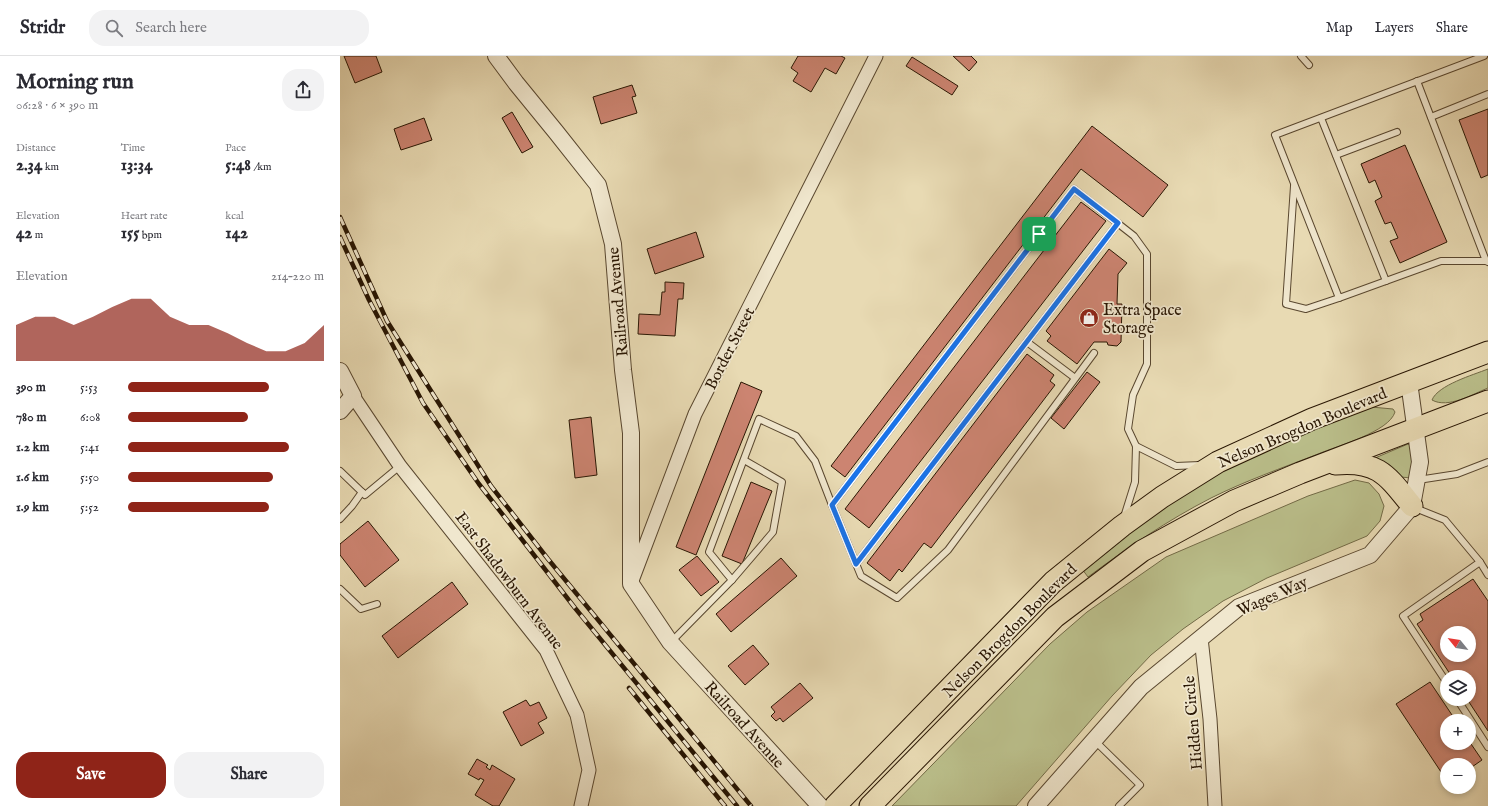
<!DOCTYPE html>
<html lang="en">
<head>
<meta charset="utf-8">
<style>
	body { margin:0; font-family:"IM FELL English",serif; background:#f2f2f3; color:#2b2b33; height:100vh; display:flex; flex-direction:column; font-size:15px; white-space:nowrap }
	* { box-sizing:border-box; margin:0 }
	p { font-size:13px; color:#7c7c81 }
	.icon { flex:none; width:22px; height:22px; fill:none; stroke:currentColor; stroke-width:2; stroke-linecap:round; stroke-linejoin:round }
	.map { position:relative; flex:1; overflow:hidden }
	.side { display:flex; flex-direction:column; background:#fff; width:340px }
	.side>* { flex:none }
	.needle { width:26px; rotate:300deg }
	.tools { position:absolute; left:1100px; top:570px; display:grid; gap:8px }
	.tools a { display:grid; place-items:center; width:36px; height:36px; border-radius:50%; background:#fff; box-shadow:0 2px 6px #0003; font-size:20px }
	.pin { position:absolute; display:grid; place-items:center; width:34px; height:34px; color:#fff; margin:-17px; border-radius:8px; box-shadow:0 2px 6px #0006 }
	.round { display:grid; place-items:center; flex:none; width:42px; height:42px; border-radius:16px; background:#f2f2f3 }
	.overview { display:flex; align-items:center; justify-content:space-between; height:68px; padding:0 16px }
	h1 { font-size:22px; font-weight:700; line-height:30px }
	.metrics { display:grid; grid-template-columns:repeat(3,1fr); gap:6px; height:68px; padding:4px 16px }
	.metrics div { display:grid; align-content:center }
	.metrics b { font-size:17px; font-weight:700 }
	.metrics small { font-size:11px; font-weight:400 }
	.metrics p { font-size:11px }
	.chart { height:112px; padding:8px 16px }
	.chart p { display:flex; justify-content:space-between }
	.chart svg { width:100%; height:72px; margin-top:4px; fill:#8f2418; opacity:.7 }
	.cta { display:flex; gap:8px; margin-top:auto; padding:8px 16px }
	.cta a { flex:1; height:46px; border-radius:16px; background:#8f2418; color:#fff; font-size:16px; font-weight:700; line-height:46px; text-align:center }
	.cta a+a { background:#f2f2f3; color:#2b2b33 }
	ul { padding:0 16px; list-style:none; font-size:13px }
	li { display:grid; grid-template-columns:64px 48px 1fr; align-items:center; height:30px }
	li i { height:10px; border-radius:5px; background:#8f2418 }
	header { display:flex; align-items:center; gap:24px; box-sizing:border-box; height:56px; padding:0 20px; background:#fff; border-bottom:1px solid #e1e1e2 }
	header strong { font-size:19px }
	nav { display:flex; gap:22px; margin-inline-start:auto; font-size:14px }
	.search { width:280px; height:36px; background:#f2f2f3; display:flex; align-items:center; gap:10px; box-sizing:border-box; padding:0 14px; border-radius:16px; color:#7c7c81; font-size:15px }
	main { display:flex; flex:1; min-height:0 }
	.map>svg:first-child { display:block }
	.green { fill:#babe8a; stroke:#726a46 }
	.building { fill:#cc8471; stroke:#291603; fill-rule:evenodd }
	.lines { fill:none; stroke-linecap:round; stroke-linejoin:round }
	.service-casing { stroke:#59472f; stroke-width:8 }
	.minor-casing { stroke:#59472f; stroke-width:15 }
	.tertiary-casing { stroke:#59472f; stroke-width:18 }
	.trunk-casing { stroke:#291603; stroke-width:23 }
	.service { stroke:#f0e7ce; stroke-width:6 }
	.minor { stroke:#f0e7ce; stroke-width:13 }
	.tertiary { stroke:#f0e7ce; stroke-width:16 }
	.trunk { stroke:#e8dab3; stroke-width:21 }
	.rail-casing { stroke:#291603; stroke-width:4.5 }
	.rail { stroke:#f0e7ce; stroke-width:3; stroke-dasharray:9; stroke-linecap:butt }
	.route-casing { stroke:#fff; stroke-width:8 }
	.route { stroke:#1a73e8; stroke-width:5 }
	.labels { text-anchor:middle; stroke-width:3.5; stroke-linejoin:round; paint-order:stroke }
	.street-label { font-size:16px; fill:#291603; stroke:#f0e7ce }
	.poi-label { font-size:16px; fill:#291603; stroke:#f0e7ce; text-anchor:start }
</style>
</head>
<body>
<header>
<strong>Stridr</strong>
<div class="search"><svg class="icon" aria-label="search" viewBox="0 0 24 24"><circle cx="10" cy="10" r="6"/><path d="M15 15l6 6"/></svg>Search here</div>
<nav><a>Map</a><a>Layers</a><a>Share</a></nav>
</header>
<main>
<section class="side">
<div class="overview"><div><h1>Morning run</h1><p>06:28 · 6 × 390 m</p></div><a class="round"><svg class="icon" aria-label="share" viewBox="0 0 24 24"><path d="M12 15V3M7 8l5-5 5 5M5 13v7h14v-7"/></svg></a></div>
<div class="metrics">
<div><p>Distance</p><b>2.34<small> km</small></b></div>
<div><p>Time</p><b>13:34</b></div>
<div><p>Pace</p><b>5:48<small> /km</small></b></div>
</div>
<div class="metrics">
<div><p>Elevation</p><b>42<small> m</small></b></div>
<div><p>Heart rate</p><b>155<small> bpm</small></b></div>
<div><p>kcal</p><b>142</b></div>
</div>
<div class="chart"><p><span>Elevation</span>214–220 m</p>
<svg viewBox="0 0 160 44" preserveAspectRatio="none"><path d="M0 44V22L10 17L20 17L30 22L40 17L50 11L60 6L70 6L80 17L90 22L100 22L110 27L120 33L130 38L140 38L150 33L160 22V44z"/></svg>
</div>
<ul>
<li><b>390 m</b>5:53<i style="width:72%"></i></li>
<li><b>780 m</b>6:08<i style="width:61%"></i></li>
<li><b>1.2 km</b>5:41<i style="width:82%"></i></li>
<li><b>1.6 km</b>5:50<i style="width:74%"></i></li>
<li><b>1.9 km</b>5:52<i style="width:72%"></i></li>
</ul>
<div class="cta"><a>Save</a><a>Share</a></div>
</section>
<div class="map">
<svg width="1148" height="750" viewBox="0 0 1148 750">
	<rect width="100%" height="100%" fill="#e8dab3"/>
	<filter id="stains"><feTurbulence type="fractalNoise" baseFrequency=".005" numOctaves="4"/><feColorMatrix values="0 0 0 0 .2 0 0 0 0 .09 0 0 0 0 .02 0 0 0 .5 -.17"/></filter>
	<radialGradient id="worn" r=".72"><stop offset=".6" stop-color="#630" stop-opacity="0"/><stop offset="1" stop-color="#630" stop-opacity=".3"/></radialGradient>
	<!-- green -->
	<g class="green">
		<path d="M1148,313V332C1133,338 1108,353 1092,344C1098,329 1133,319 1148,313Z"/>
		<path d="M1031,351L1053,353L1055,356C1049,376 997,390 978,398C942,412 905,425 871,442C828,464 787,492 748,521L742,513L824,450L886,413L948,382Z"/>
		<path d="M1068,388C1076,393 1073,410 1073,419L1071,422L1061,421L1035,402Z"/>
		<polygon points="1015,424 1029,427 1039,438 1044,450 1040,465 1027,480 927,522 883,545 843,573 811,599 772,640 676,750 552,750 710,588 747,556 826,501 968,440"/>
	</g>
	<!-- building -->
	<g class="building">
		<polygon points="4,0 36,0 42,16 15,27"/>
		<polygon points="458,0 501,0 505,2 496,18 485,12 471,36 453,25 458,17 451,12"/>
		<polygon points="613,0 631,0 637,6 629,15"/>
		<polygon points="572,1 618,30 612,39 566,10"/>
		<polygon points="292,29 296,40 292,41 297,57 261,68 253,41"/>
		<polygon points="1148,53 1148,119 1141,122 1119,64"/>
		<polygon points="172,56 193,91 182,97 162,62"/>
		<polygon points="84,62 92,84 61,94 54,73"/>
		<polygon points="752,70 828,129 803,161 741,113 505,421 491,410"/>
		<polygon points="1065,89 1107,186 1060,207 1050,185 1058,182 1051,166 1045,168 1035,145 1042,141 1035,124 1029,127 1021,108"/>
		<polygon points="741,146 766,165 529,472 505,453"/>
		<polygon points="356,176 364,201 315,218 307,193"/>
		<polygon points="769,193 787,207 778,218 777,248 782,248 781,286 777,290 768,289 767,286 754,286 737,308 707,285 711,280 706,275"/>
		<polygon points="325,226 344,227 343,243 338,243 335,280 298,278 299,258 320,259 322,236 325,236"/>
		<polygon points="687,298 714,319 710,325 715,329 591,492 584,487 562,516 559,513 550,525 527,507"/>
		<polygon points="747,316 760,326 724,373 711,362"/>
		<polygon points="401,326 422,335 356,499 336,491"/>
		<polygon points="251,361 257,419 235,422 229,364"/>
		<polygon points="411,426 432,435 402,508 382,500"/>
		<polygon points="28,465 59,504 25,531 0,499 0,488"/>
		<polygon points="357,500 379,526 361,540 339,514"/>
		<polygon points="441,502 457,520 391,576 376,558"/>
		<path d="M1133,523L1148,545V675L1127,643H1129V621H1112L1077,568L1083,564L1080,558ZM1107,577H1129V599H1107Z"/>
		<polygon points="112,526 128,548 58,602 42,580"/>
		<polygon points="413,589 429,608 405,629 388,610"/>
		<polygon points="1090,626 1116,665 1107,665 1107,687 1129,687 1129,685 1142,704 1129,713 1129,709 1107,709 1107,725 1056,648"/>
		<polygon points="460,627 473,642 443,666 440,662 436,665 431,660 435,656 431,651"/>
		<polygon points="186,644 190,650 199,646 207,662 198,667 204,677 181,690 163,656"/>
		<polygon points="137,703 148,709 146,711 150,714 152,709 175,723 159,750 153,750 135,739 144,724 140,722 139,724 128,718"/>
	</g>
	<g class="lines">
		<defs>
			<g id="service">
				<polyline points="961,0 969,9"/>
				<polyline points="1144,0 935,79 999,242 1101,205 1146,205"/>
				<polyline points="1077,25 1146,205 1148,206"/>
				<polyline points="1091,61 1148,38"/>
				<polyline points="981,62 1046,225"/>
				<polyline points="996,99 1057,76"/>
				<polyline points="954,130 946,248 966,253 999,242"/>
				<polyline points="687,286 735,322"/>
				<polyline points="754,297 608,494 557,542 521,520 492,449 734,133 794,180 807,198 807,308 793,339 788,373 796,390 795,426 784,461"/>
				<polyline points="796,390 836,410 860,409"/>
				<polyline points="0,415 25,439 60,410"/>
				<polyline points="1078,424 1117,418 1148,406"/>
				<polyline points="1075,452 1105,464 1140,506 1148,519"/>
				<polyline points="0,463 12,450 22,436"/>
				<polyline points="516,508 778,167"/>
				<polyline points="392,524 433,476 442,426 404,404"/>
				<polyline points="0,533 21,553 37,548"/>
				<polyline points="332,585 392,524 369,496 419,363 456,380 475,405 492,449"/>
				<polyline points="1107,627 1063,560 1140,506"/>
				<polyline points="1117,643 1148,691"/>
				<polyline points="755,685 800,729 779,750"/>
			</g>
			<g id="minor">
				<polyline points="13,340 60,410 206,594 237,659 249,714 241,750"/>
				<polyline points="293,522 355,358 536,0"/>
				<polyline points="861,582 870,663 875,750"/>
			</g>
			<g id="tertiary">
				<polyline points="156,0 176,27 216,76 258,129 273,188 283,314 291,377 291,528 330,586 480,750"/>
				<polyline points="0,315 13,340 0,355"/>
				<polyline points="696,750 801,631 899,551 1030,499 1072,450 1080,406 1069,326"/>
			</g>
			<g id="trunk">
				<path d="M995,408C1038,404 1047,419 1072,450"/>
				<polyline points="495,750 713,526 782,470 822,441 878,406 972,363 1148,296"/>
				<polyline points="530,750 715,561 802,495 894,445 960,417 1148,345"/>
			</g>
		</defs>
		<!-- service casing -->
		<use href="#service" class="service-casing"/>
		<!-- minor casing -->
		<use href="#minor" class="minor-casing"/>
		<!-- tertiary casing -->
		<use href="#tertiary" class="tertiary-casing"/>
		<!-- trunk casing -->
		<use href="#trunk" class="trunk-casing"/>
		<!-- service -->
		<use href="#service" class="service"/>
		<!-- minor -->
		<use href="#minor" class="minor"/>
		<!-- tertiary -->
		<use href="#tertiary" class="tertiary"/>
		<!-- trunk -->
		<use href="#trunk" class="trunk"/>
		<defs>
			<g id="rail">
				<polyline points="0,161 47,265 151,430 208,503 411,750"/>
				<polyline points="0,181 29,244 83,347 139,428 235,552 397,750"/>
				<polyline points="289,632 385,750"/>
			</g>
		</defs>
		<!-- rail casing -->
		<use href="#rail" class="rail-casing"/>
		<!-- rail -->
		<use href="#rail" class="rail"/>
	</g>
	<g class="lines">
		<defs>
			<polygon id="route" points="734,133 778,167 516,508 492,449"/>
		</defs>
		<!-- route casing -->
		<use href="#route" class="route-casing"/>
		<!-- route -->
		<use href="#route" class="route"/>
	</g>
	<!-- icons -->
	<defs>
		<symbol id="shop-disc" viewBox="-11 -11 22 22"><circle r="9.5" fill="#8f2418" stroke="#f0e7ce"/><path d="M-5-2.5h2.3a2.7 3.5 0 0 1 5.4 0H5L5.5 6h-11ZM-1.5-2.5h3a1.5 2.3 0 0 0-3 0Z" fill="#fff"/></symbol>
	</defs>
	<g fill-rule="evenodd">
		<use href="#shop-disc" x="738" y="251" width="22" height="22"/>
	</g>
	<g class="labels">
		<!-- street labels -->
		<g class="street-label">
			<text transform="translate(277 246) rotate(-95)" y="6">Railroad Avenue</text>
			<text transform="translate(389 292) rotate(-63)" y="6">Border Street</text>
			<text transform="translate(962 371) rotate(-23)" y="6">Nelson Brogdon Boulevard</text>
			<text transform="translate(170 524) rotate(53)" y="6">East Shadowburn Avenue</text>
			<text transform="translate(932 539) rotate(-24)" y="6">Wages Way</text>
			<text transform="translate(669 574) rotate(-45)" y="6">Nelson Brogdon Boulevard</text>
			<text transform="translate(852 667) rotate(-95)" y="6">Hidden Circle</text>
			<text transform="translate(405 668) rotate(48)" y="6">Railroad Avenue</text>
		</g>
		<!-- poi labels -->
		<g class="poi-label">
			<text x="763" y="259">Extra Space<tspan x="763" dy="18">Storage</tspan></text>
		</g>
	</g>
	<rect width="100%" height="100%" filter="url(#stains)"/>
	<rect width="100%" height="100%" fill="url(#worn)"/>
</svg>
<div class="tools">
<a><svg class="needle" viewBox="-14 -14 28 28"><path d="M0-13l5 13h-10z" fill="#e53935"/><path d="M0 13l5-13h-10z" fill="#7c7c81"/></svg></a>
<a><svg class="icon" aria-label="layers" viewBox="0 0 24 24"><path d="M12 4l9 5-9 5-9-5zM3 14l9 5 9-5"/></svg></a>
<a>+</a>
<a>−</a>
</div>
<div class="pin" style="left:699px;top:178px;background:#1e9e55"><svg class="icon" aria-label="arrive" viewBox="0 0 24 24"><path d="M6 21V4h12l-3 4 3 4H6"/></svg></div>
</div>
</main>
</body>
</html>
